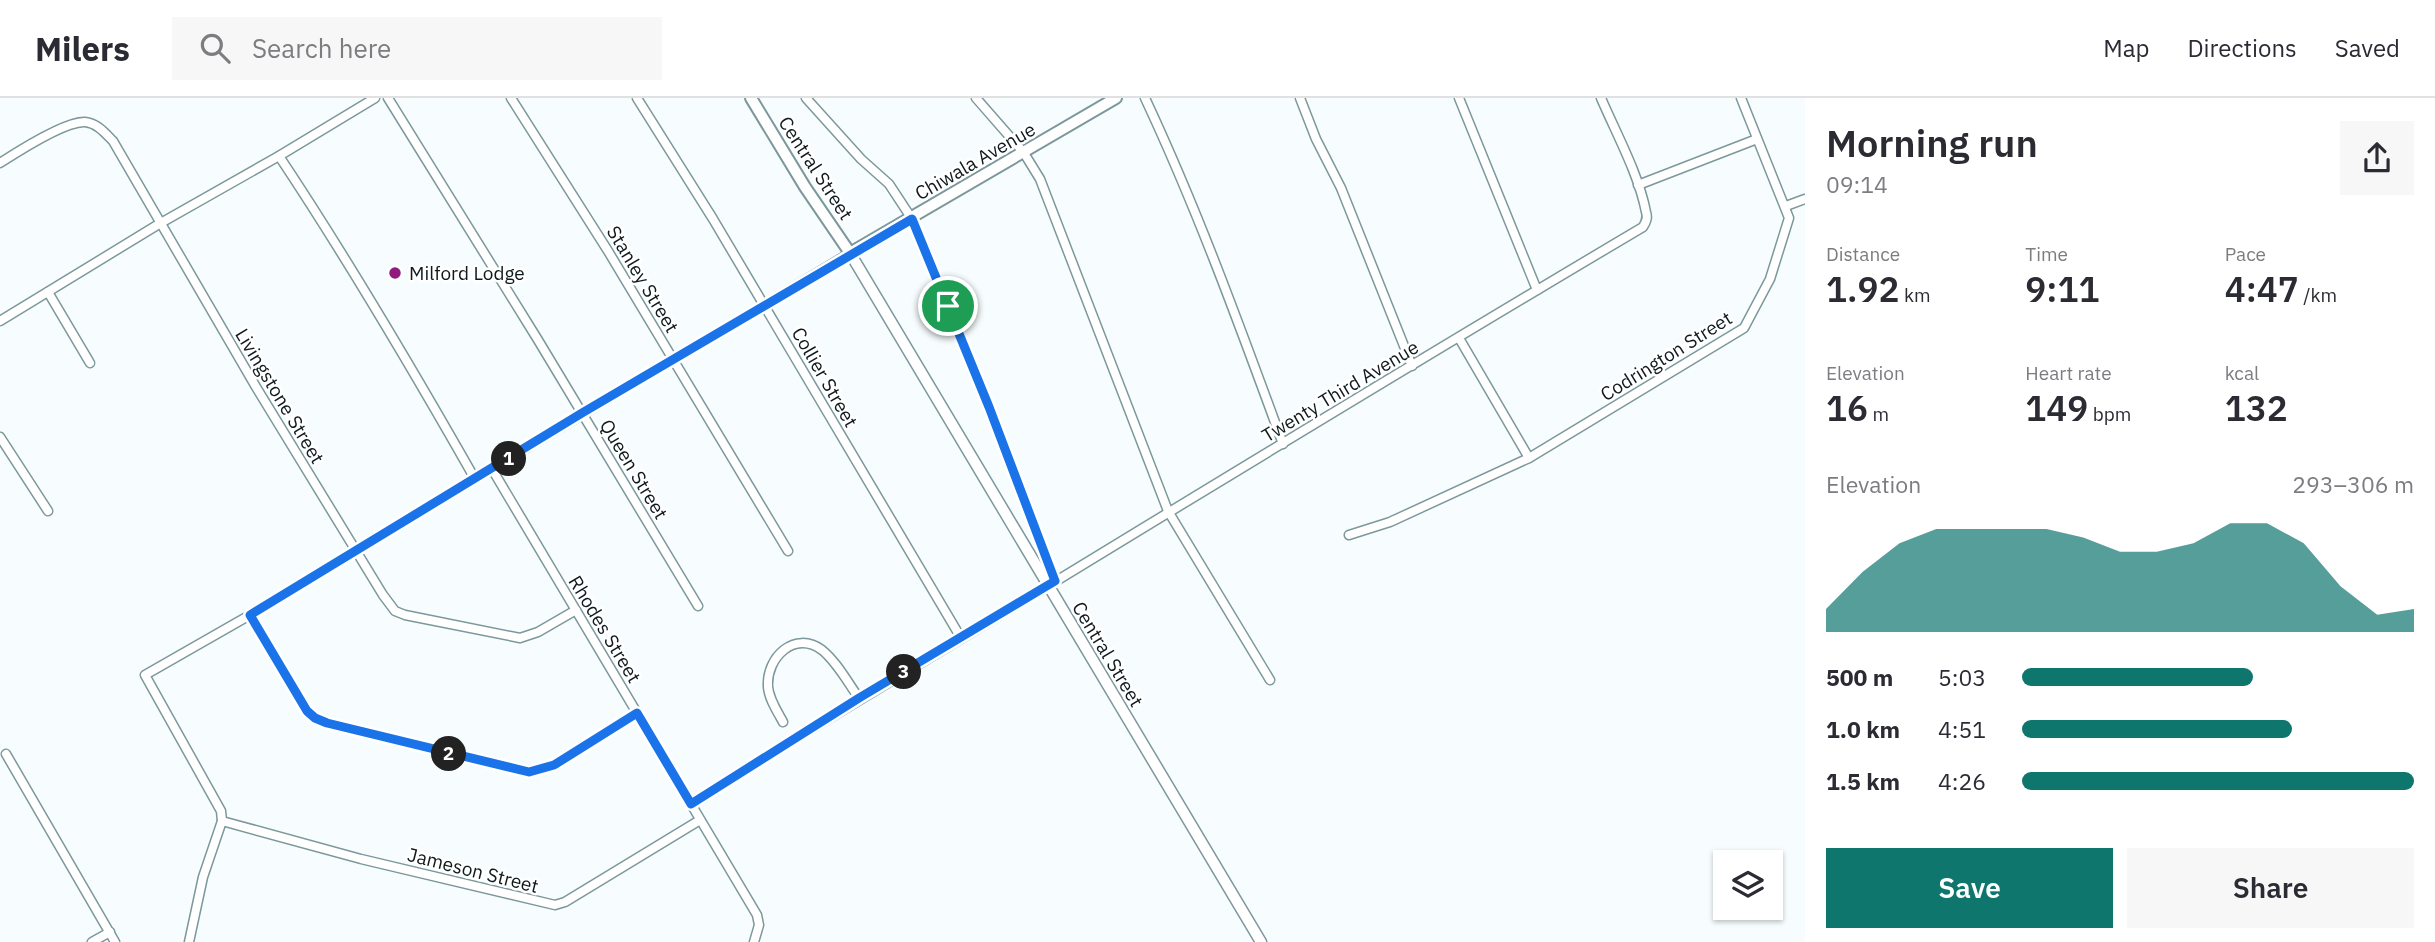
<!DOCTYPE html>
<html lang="en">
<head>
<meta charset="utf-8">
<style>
	body { margin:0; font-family:"IBM Plex Sans",sans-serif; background:#f7f7f7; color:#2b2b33; height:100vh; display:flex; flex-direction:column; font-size:26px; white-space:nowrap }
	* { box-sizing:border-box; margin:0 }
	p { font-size:23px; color:#7c7c81 }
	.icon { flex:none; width:38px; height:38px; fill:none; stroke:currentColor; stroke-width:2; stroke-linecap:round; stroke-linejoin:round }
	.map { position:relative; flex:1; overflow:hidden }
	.panel { display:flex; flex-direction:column; background:#fff; width:630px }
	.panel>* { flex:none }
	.controls { position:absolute; left:1713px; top:752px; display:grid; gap:14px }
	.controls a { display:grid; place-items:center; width:70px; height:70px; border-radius:0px; background:#fff; box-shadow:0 2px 5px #0004; font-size:35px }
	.pin { position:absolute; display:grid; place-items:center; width:60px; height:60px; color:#fff; margin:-30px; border:4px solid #fff; border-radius:50%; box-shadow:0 2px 7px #0007 }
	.km { position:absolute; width:35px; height:35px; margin:-18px; border-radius:50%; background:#222; color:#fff; font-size:19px; line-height:35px; text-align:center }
	.round { display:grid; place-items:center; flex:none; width:74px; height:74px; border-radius:0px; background:#f7f7f7 }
	.headline { display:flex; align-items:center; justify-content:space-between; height:119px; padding:0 21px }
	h1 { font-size:38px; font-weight:600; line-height:52px }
	.figures { display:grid; grid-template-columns:repeat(3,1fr); gap:10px; height:119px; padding:7px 21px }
	.figures div { display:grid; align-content:center }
	.figures b { font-size:35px; font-weight:600 }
	.figures small { font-size:19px; font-weight:400 }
	.figures p { font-size:19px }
	.chart { height:196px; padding:14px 21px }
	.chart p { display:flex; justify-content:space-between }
	.chart svg { width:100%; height:126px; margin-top:7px; fill:#0f766e; opacity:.7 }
	.primary-button { display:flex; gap:14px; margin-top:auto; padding:14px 21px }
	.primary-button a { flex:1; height:80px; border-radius:0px; background:#0f766e; color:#fff; font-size:28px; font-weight:600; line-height:80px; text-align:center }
	.primary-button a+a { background:#f7f7f7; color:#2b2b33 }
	ul { padding:0 21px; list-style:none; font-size:23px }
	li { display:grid; grid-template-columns:112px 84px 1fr; align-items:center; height:52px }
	li i { height:18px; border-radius:9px; background:#0f766e }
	header { display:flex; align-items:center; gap:42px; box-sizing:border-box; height:98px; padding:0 35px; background:#fff; border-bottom:2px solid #e1e1e2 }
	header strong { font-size:33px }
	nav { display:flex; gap:38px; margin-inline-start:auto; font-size:24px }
	.search { width:490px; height:63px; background:#f7f7f7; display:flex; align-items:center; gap:18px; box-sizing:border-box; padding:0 24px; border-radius:0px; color:#7c7c81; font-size:26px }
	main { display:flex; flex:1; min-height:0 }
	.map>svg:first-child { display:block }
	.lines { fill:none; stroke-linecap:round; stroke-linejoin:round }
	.minor-casing { stroke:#7c989c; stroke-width:11 }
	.tertiary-casing { stroke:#7c989c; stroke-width:13 }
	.secondary-casing { stroke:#7c989c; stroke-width:14 }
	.minor { stroke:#fff; stroke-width:8 }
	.tertiary { stroke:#fff; stroke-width:10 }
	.secondary { stroke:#fff; stroke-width:10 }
	.route-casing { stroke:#fff; stroke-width:14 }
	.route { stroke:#1a73e8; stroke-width:9 }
	.poi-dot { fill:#8f1c7d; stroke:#fff; stroke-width:2.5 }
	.labels { text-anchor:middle; stroke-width:5; stroke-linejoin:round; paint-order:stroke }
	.street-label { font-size:19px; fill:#0f1a1c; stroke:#fff }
	.poi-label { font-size:19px; fill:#0f1a1c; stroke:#fff; text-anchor:start }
</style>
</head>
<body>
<header>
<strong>Milers</strong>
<div class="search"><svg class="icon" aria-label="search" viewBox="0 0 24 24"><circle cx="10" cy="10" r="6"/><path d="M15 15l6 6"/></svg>Search here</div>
<nav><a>Map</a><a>Directions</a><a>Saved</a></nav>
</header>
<main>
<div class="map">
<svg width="1805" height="844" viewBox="0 0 1805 844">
	<rect width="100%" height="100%" fill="#f7fdfe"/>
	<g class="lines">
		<defs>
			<g id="minor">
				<polyline points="388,0 538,242 698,508"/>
				<polyline points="511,0 608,153 788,453"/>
				<polyline points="637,0 713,121 961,540"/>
				<polyline points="806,0 861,61 889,86 912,121 989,309 1055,483"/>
				<polyline points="976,0 1024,55 1040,81 1168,413 1270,582"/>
				<path d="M1145,0C1198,113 1240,229 1283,346"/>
				<polyline points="1300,0 1316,41 1341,90 1412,268"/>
				<polyline points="1459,0 1537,192"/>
				<path d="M279,58C349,163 413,272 475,381"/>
				<path d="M0,65C17,54 65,23 85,24C97,25 105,35 113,43L256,289L383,497L395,513L405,517L520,540L538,534L576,512"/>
				<polyline points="1638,87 1757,41"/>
				<polyline points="1786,108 1805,101"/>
				<polyline points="48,194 90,265"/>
				<polyline points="0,223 159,126 279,58 375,0"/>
				<polyline points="1459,240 1529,360"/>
				<polyline points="0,339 48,413"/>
				<polyline points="492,371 757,817 759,827 754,844"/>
				<polyline points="1349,437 1390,424 1529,360 1744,230 1770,181 1789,120 1741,0"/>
				<polyline points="250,517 307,613 315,620 327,625 529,674 554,667 637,615"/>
				<path d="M783,624C777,613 769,601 768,589C766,559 795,532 822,552C837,564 848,585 859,600"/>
				<polyline points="6,656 115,844"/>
				<path d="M691,706C803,635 917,568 1030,499C1233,375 1437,251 1643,129C1646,124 1648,120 1646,114C1639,77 1616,35 1601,0"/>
				<polyline points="222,723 361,761 555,807 565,804 700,722"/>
				<polyline points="92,844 110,834"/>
				<polyline points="189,844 203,779 222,723 221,713 145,577 250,517 850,155"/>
			</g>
			<polyline id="tertiary" points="850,155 1261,844"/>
			<polyline id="secondary" points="751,0 805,89 850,155 1116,0"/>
		</defs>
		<!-- minor casing -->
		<use href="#minor" class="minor-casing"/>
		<!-- tertiary casing -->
		<use href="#tertiary" class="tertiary-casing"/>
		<!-- secondary casing -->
		<use href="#secondary" class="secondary-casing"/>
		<!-- minor -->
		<use href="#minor" class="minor"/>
		<!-- tertiary -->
		<use href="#tertiary" class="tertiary"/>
		<!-- secondary -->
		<use href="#secondary" class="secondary"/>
	</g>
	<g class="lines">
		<defs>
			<polygon id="route" points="912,121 989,309 1055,483 859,600 691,706 637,615 554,667 529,674 327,625 315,620 307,613 250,517 582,315"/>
		</defs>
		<!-- route casing -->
		<use href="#route" class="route-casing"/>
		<!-- route -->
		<use href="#route" class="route"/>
	</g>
	<!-- markers -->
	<circle class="poi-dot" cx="395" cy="175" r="7"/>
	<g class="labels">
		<!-- street labels -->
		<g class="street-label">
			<text transform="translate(975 63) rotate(-30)" y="7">Chiwala Avenue</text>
			<text transform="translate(816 70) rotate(57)" y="7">Central Street</text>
			<text transform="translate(643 181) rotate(59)" y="7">Stanley Street</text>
			<text transform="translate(1666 258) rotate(-32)" y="7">Codrington Street</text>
			<text transform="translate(825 279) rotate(60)" y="7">Collier Street</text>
			<text transform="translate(1340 293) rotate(-31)" y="7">Twenty Third Avenue</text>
			<text transform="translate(280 298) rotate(59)" y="7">Livingstone Street</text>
			<text transform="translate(634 371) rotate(59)" y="7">Queen Street</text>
			<text transform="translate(605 531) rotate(59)" y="7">Rhodes Street</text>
			<text transform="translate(1108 556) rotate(59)" y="7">Central Street</text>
			<text transform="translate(473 772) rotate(14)" y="7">Jameson Street</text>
		</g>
		<!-- poi labels -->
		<g class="poi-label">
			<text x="409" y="182">Milford Lodge</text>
		</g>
	</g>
</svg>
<div class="controls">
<a><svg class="icon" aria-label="layers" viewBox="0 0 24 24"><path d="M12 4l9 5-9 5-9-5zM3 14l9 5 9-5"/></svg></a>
</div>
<div class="pin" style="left:948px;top:208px;background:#1e9e55"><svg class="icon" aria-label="arrive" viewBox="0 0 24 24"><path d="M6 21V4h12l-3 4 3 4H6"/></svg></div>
<b class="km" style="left:509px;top:361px">1</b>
<b class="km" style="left:449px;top:656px">2</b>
<b class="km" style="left:904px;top:574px">3</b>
</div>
<section class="panel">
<div class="headline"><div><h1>Morning run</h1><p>09:14</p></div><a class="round"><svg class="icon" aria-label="share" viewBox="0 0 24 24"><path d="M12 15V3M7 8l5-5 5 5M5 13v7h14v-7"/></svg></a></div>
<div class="figures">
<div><p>Distance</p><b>1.92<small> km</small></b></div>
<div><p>Time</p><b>9:11</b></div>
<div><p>Pace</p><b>4:47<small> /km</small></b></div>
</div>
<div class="figures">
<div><p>Elevation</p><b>16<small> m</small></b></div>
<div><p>Heart rate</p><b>149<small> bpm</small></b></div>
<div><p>kcal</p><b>132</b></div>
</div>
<div class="chart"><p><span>Elevation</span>293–306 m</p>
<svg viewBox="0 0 160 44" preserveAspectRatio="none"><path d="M0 44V36L10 23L20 13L30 8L40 8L50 8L60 8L70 11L80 16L90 16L100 13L110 6L120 6L130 13L140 28L150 38L160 36V44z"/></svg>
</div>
<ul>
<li><b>500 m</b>5:03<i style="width:59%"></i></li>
<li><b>1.0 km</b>4:51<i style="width:69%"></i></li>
<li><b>1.5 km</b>4:26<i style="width:100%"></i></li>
</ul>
<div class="primary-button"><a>Save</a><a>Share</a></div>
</section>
</main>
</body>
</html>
